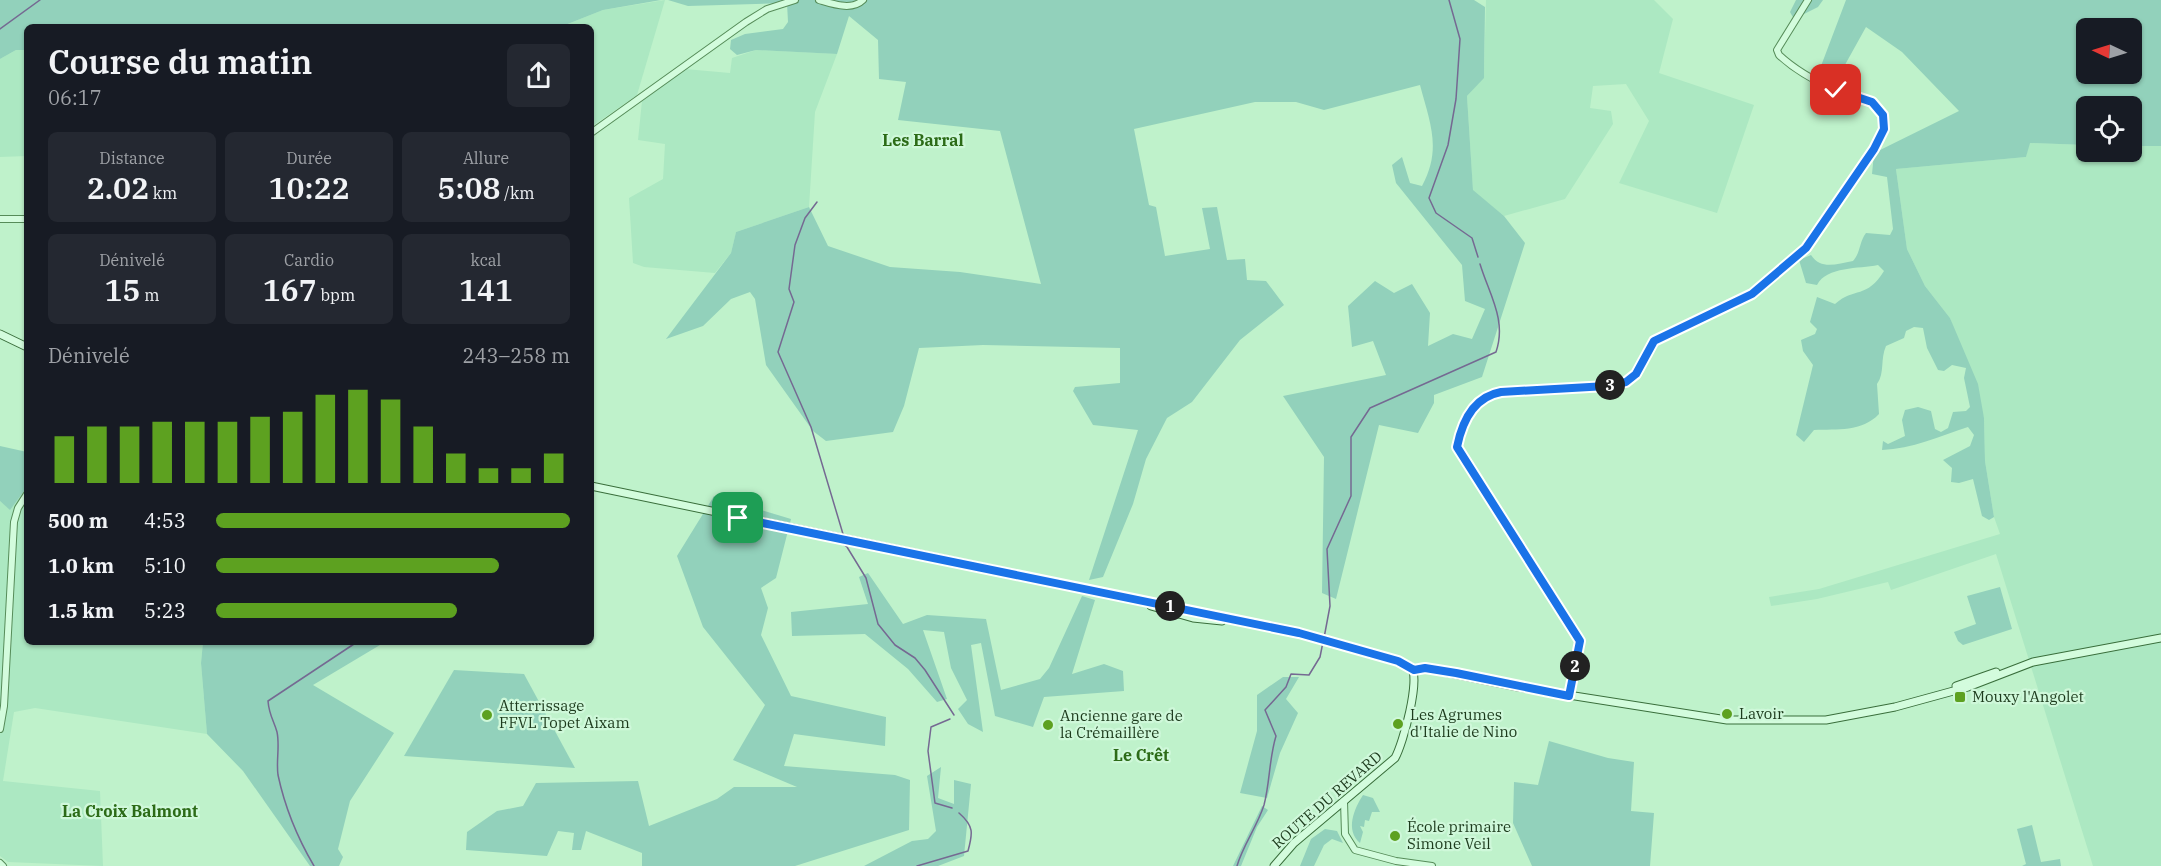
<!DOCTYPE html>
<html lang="fr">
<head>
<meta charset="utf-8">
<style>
	body { margin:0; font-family:"IBM Plex Serif",serif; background:#242831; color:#f1f3f6; height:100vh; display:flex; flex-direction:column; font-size:22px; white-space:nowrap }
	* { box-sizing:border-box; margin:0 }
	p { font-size:20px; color:#9ea1a6 }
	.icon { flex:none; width:33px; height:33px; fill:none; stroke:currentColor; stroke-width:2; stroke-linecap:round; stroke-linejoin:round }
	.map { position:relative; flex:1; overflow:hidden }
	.details { position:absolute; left:24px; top:24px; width:570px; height:621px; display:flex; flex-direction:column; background:#171b24; border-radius:9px; box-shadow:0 2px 4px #0004 }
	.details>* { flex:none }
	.needle { width:39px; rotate:274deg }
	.fabs { position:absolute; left:2076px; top:18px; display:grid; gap:12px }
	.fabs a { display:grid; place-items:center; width:66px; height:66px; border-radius:9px; background:#171b24; box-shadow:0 2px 4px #0004; font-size:30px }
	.pin { position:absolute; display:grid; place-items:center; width:51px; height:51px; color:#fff; margin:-26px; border-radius:12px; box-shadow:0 3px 9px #0006 }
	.km { position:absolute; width:30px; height:30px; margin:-15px; border-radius:50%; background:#222; color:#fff; font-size:16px; line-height:30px; text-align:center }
	.round { display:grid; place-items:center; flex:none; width:63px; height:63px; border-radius:9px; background:#242831 }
	.summary { display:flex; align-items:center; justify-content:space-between; height:102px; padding:0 24px }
	h1 { font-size:33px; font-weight:600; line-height:45px }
	.metrics { display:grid; grid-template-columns:repeat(3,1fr); gap:9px; height:102px; padding:6px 24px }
	.metrics div { display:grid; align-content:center; border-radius:9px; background:#242831; text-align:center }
	.metrics b { font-size:30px; font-weight:600 }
	.metrics small { font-size:16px; font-weight:400 }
	.metrics p { font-size:16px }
	.chart { height:168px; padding:12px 24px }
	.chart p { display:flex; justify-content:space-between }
	.chart svg { width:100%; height:108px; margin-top:6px; stroke:#5da120; stroke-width:6 }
	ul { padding:0 24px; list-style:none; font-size:20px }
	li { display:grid; grid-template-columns:96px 72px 1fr; align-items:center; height:45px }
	li i { height:15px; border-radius:8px; background:#5da120 }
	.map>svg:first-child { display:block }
	.farmland { fill:#ace8c2 }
	.green { fill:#92d1bb; fill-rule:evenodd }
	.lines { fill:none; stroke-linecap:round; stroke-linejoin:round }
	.stream { stroke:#756992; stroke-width:1.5 }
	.tertiary-casing { stroke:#568c59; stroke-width:8 }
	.secondary-casing { stroke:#396e3b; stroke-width:9 }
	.tertiary { stroke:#d3fcdd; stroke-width:6 }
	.secondary { stroke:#d3fcdd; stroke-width:7 }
	.route-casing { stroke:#fff; stroke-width:12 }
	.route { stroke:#1a73e8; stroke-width:8 }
	.poi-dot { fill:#5da120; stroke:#cff8da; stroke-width:2 }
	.labels { text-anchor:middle; stroke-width:4.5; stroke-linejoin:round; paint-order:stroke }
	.poi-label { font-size:15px; fill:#1c3a1c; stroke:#cff8da; text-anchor:start }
	.street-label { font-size:15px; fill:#1c3a1c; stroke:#cff8da }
	.neighbourhood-label { font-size:16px; font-weight:bold; fill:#2c6b17; stroke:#cff8da }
</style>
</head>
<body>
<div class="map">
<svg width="2161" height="866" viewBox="0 0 2161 866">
	<rect width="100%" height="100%" fill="#bff2cb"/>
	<!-- farmland -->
	<g class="farmland">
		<polygon points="665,0 637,95 591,127 591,27 560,27 603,10"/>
		<polygon points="1486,0 1654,0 1673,19 1659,73 1754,105 1717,213 1619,183 1649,121 1626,84 1593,86 1590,108 1611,111 1613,124 1565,199 1504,216 1473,191 1467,96 1484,77"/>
		<polygon points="16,50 27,50 27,156 0,157 0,59"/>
		<polygon points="756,50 837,54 815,112 809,207 736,232 731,253 715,273 644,267 633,263 629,198 663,179 665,144 638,140 642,101 685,69 730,73 732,58"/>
		<polygon points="2029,143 2086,145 2086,152 2132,152 2132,146 2161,146 2161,866 2093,866 1996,554 1891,590 1888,582 1817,599 1771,606 1769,597 1819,589 2000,534 1994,517 1985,461 1984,418 1950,318 1925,286 1907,249 1896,169 2026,157"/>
		<polygon points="27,487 27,642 203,642 201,663 207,734 35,708 14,712 3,781 100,791 103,866 8,862 0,856 0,501 10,509"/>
	</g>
	<!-- green -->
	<g class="green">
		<polygon points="0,0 661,0 603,10 560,27 27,27 27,50 16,50 0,59"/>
		<path d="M668,0H1474L1485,7L1484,78L1467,96L1473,190L1504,216L1525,243L1482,377L1434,395V403L1418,433L1379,425L1336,599L1322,593L1324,457L1283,396L1386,375L1373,341L1352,347L1348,306L1375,281L1394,293L1412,284L1430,313L1428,346L1453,334L1472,339L1485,309L1465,301L1462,265L1396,183L1392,165L1402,157L1410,183L1422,186C1442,149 1430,123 1420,85L1324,110L1296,102H1255L1134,129L1149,205L1156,207L1165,256L1210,249L1202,208L1217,207L1227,260L1245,259L1247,280L1266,281L1284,305L1240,340L1192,402L1167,418L1146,459L1133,504L1103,577L1089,580L1138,430L1093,425L1073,391L1075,387L1120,383V348L983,345L919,348L904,406L893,432L826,441L813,431L766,365L755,299L750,292L731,299L703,326L666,339L731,253L736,232L809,207L828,246L890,267L960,272L1041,284L1000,131L898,120L906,82L879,79L878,40L849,16L837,54L756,50L737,55L730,49L731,40L745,34L783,29L788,22L787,3L688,6Z"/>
		<polygon points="1796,0 1823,0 1818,7 1794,19 1790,12"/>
		<path d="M1846,0H2161V146H2132V106H2086V145L2030,143L2026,157L1896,169L1907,249L1925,286L1950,318L1978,384L1984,418L1985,461L1994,517L1989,520L1982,516L1973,479L1959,483L1951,482L1952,468L1943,460L1970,446L1974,435L1968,427C1940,436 1912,449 1882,450L1883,441L1888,444L1905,436L1902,420L1905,410L1918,407L1931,411L1935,429L1941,432L1948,428L1953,412L1966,411L1970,407L1964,378L1966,368L1952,365L1944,371L1938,370L1927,348L1923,328L1914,327L1906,331L1904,338L1886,346C1880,359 1885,373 1877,384L1879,414C1862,432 1837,429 1814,430L1804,442L1796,435L1813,365L1803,351L1801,340L1815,334L1817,329L1810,322L1817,297L1835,304C1854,287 1867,299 1884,271L1878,265C1859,269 1827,266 1817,285L1806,283L1799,260L1811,255C1821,270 1836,264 1853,261C1861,252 1859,242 1866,233L1890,235L1893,229L1887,177L1872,174L1874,153L1959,111L1902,52L1866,27L1836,81L1826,76L1821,66ZM2086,28H2132V74H2086Z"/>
		<polygon points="0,446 27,452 27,487 10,510 0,501"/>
		<polygon points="714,496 791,519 776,578 761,588 768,608 761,635 791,696 886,717 885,746 794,734 784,766 895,775 910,780 909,830 795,866 642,866 642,853 586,831 581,850 572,850 574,833 558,831 547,856 466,850 467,832 497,811 523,806 536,783 638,781 649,826 717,799 734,787 797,787 733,760 765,705 703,627 677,556"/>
		<polygon points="868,573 903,624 927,615 986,619 1001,690 1040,679 1049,668 1082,596 1095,600 1072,674 1104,664 1123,671 1124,691 1044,697 1033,727 995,716 981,643 971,645 983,732 968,724 958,709 967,700 951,668 944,632 923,630 947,699 937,702 908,669 865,634 792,636 791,612 868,604 859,577"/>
		<polygon points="2000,587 2012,629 1963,645 1958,641 1954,632 1976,624 1967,596"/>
		<polygon points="203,642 385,642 313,685 394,733 350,801 338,849 343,857 339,866 310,866 243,771 207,734 201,663"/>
		<polygon points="454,670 524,674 575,768 404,756"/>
		<polygon points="1283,677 1299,677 1286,699 1298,713 1280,753 1267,798 1240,793 1257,731 1257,695"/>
		<polygon points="1549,741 1608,758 1634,762 1631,811 1654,813 1650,866 1532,866 1513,823 1514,782 1538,785"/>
		<polygon points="941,767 938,798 954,804 954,780 971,784 964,856 938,866 864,866 912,841 928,839 936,831 927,776"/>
		<path d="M1363,795L1373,798L1380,812H1372L1369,821L1365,820L1364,827L1360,826L1363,832L1360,843C1345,830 1354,809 1363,795Z"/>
		<polygon points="1262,806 1268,810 1257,827 1241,866 1233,866"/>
		<polygon points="2032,825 2041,862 2060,859 2061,866 2022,866 2026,864 2017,829"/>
		<polygon points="1325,829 1337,831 1343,843 1332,839 1324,845 1314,866 1300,866 1311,839"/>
	</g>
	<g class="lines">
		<!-- stream -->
		<g class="stream">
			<polyline points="1449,0 1460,39 1456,99 1448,145 1429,198 1436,213 1472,238 1478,257"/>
			<polyline points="0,29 40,0"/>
			<polyline points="817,202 805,218 795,245 789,289 794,302 778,352 811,427 843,534"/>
			<polyline points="843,544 847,547 866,578 878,624 895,645 915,658 925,670 954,715"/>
			<path d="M1324,638L1330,606L1327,549L1351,496V437L1370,408L1496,352C1507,320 1489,294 1480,264"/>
			<polyline points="950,719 931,727 928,751 935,803 952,808"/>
			<path d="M314,866C297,837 285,808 278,775C276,761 280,746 277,732C274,721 269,715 268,701L357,642"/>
			<path d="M917,866L968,851C973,833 974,826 959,813"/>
			<path d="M1237,866C1243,845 1257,827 1264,805C1270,782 1269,759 1276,736L1265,710L1286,687L1291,674L1309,675L1320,657L1323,642"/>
		</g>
		<defs>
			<g id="tertiary">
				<path d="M819,0C833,4 852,11 863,0"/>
				<polyline points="591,133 746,22 767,9 795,0"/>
				<polyline points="0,219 27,219"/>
				<path d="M1569,695L1580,641L1457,447C1462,425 1471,403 1492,393L1607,386L1626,382L1636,373L1654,341L1752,294L1806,248L1881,138C1896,99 1859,101 1835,90C1817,82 1794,69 1779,55L1777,50L1808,0"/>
				<polyline points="0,729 4,706 14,522 18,508 27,494"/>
				<polyline points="1344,801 1345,834 1355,850 1396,861 1432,866"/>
				<polyline points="0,863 3,866"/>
			</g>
			<g id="secondary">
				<polyline points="0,334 27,347"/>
				<path d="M591,486L1299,633L1398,661L1411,667C1421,678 1403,744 1395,758L1294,843L1274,866"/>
				<polyline points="1151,606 1193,618 1222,621"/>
				<polyline points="1412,671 1425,668 1518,687 1727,720 1826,720 1895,707 1968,687 2033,662 2161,638"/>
				<polyline points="1956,686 1996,672"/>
			</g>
		</defs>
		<!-- tertiary casing -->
		<use href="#tertiary" class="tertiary-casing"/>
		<!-- secondary casing -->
		<use href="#secondary" class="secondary-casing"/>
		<!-- tertiary -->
		<use href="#tertiary" class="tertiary"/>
		<!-- secondary -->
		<use href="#secondary" class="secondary"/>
	</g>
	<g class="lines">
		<defs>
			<path id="route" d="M738,518L1299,633L1398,661L1414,670L1425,668L1456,673L1569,696L1580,641L1457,447C1462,422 1473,397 1501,392L1607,386L1626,382L1636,374L1654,341L1752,294L1806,248L1874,149L1884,129L1883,115L1872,102L1836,90"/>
		</defs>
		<!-- route casing -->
		<use href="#route" class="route-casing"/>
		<!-- route -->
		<use href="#route" class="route"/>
	</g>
	<!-- markers -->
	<g class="poi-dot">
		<rect x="1954" y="691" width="12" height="12" rx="3"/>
		<circle cx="1727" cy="714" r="6"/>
		<circle cx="487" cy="715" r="6"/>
		<circle cx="1398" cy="724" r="6"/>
		<circle cx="1048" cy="725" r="6"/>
		<circle cx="1395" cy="836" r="6"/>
	</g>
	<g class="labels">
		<!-- poi labels -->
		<g class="poi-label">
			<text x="1972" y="702">Mouxy l'Angolet</text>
			<text x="499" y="711">Atterrissage<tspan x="499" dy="17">FFVL Topet Aixam</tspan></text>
			<text x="1739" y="719">Lavoir</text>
			<text x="1410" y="720">Les Agrumes<tspan x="1410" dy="17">d'Italie de Nino</tspan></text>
			<text x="1060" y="721">Ancienne gare de<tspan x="1060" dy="17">la Crémaillère</tspan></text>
			<text x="1407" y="832">École primaire<tspan x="1407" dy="17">Simone Veil</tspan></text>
		</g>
		<!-- street labels -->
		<g class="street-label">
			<text transform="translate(1327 800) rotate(-41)" y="5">ROUTE DU REVARD</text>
		</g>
		<!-- neighbourhood labels -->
		<g class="neighbourhood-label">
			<text x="923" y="146">Les Barral</text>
			<text x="1141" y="761">Le Crêt</text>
			<text x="130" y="817">La Croix Balmont</text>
		</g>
	</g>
</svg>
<div class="fabs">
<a><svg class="needle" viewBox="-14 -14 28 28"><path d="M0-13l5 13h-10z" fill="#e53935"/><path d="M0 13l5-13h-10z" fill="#9ea1a6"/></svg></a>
<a><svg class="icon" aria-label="locate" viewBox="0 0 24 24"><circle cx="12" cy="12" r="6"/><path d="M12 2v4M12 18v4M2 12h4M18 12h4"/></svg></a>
</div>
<div class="pin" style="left:738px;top:518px;background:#1e9e55"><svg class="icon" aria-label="arrive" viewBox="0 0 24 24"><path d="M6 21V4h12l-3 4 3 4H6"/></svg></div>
<div class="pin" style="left:1836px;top:90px;background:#d93025"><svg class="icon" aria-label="check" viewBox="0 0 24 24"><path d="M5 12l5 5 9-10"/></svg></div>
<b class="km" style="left:1170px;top:606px">1</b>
<b class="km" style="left:1575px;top:666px">2</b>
<b class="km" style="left:1610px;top:385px">3</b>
<section class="details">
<div class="summary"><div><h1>Course du matin</h1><p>06:17</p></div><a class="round"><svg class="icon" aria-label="share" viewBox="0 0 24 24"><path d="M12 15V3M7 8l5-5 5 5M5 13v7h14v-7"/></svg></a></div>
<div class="metrics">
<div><p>Distance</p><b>2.02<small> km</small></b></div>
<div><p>Durée</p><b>10:22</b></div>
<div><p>Allure</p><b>5:08<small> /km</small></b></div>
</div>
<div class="metrics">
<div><p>Dénivelé</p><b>15<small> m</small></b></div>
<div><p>Cardio</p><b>167<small> bpm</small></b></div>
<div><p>kcal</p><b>141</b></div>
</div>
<div class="chart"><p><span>Dénivelé</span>243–258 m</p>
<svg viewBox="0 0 160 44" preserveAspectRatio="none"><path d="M5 44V25M15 44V21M25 44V21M35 44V19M45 44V19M55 44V19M65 44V17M75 44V15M85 44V8M95 44V6M105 44V10M115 44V21M125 44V32M135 44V38M145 44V38M155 44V32"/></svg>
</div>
<ul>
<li><b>500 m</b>4:53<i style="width:100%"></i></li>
<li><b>1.0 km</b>5:10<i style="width:80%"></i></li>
<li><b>1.5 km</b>5:23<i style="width:68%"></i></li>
</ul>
</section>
</div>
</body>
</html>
